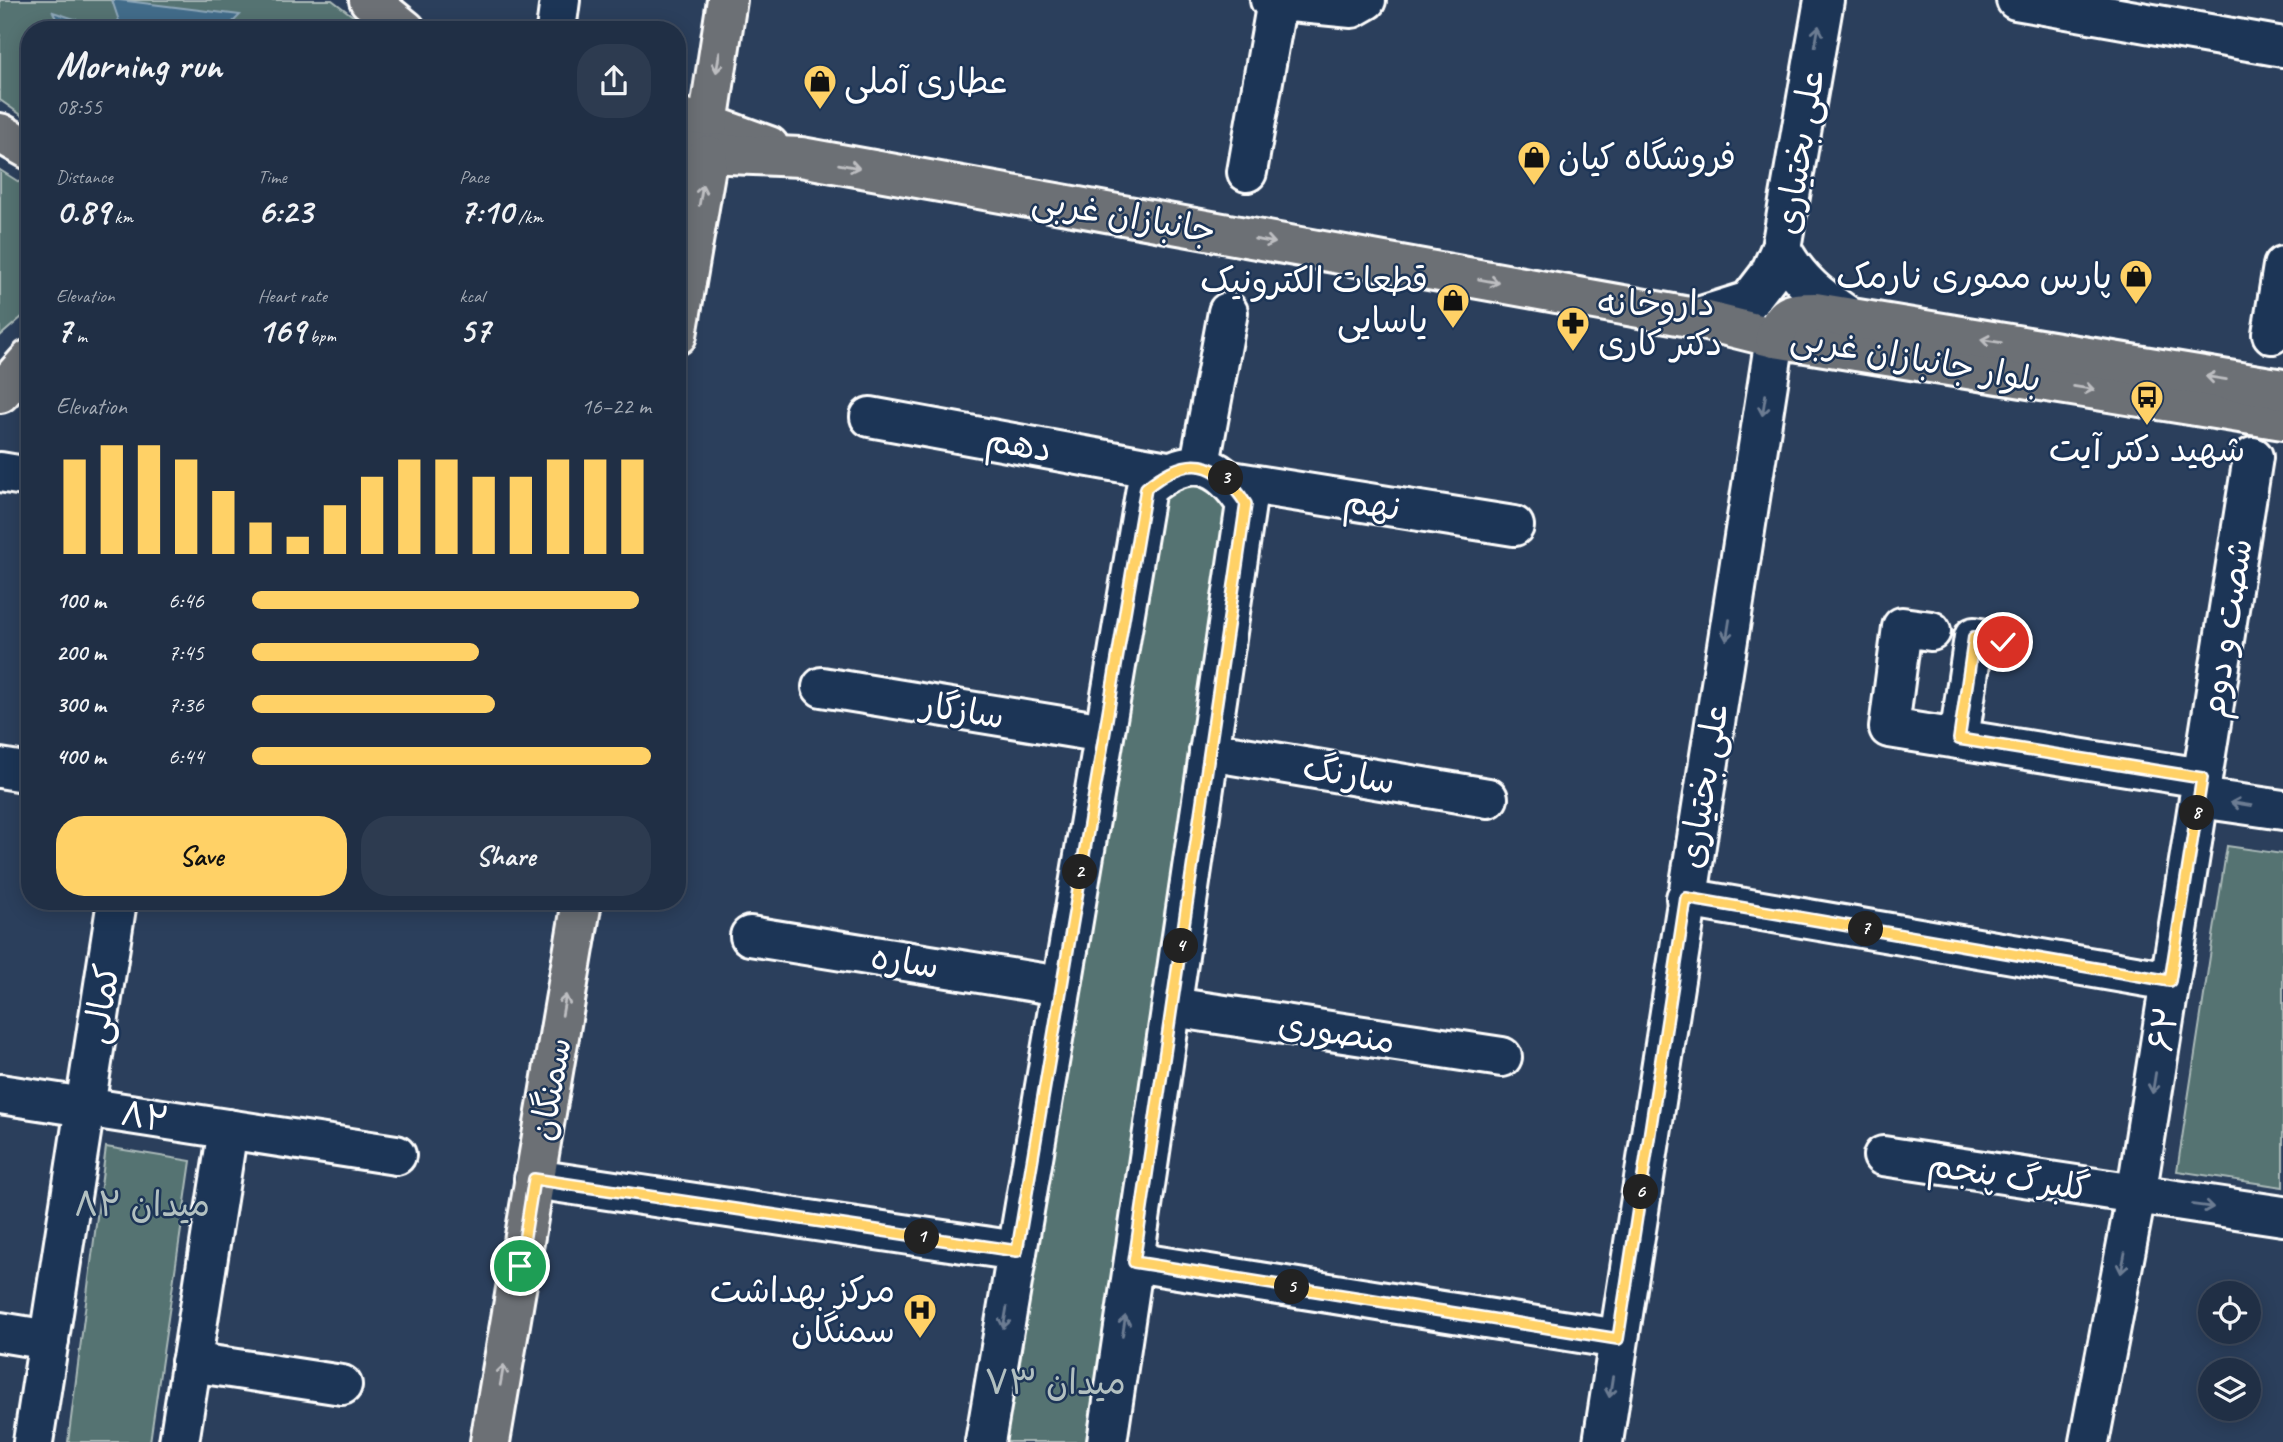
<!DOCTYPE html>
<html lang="en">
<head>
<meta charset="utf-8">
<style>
	body { margin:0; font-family:Caveat,"Playpen Sans Arabic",sans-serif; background:#2d3b50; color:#f1f3f6; height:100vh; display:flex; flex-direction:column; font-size:26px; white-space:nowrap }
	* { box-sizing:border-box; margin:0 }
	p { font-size:23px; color:#a2a9b3 }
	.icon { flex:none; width:38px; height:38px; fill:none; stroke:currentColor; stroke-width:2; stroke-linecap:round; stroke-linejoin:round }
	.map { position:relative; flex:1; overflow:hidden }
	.side { position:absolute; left:21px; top:21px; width:665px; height:889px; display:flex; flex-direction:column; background:#202f45; border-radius:28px; box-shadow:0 4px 18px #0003,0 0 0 2px #3d4a5e }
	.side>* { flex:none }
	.buttons { position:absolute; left:2198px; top:1281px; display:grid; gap:14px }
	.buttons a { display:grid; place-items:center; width:63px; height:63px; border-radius:50%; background:#202f45; box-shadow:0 4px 18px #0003,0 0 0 2px #3d4a5e; font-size:35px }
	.pin { position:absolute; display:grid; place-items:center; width:60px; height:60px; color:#fff; margin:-30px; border:4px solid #fff; border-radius:50%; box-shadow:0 2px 7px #0007 }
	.km { position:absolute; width:35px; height:35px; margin:-18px; border-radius:50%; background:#222; color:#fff; font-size:19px; line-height:35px; text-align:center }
	.round { display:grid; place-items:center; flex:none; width:74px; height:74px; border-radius:28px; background:#2d3b50 }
	.head { display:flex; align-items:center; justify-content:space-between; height:119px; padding:0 35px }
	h1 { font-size:38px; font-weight:700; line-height:52px }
	.metrics { display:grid; grid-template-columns:repeat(3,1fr); gap:10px; height:119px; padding:7px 35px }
	.metrics div { display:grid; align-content:center }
	.metrics b { font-size:35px; font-weight:700 }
	.metrics small { font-size:19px; font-weight:400 }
	.metrics p { font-size:19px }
	.chart { height:196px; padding:14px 35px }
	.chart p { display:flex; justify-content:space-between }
	.chart svg { width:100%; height:126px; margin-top:7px; stroke:#ffd166; stroke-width:6 }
	.cta { display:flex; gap:14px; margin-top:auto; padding:14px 35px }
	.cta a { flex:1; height:80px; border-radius:28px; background:#ffd166; color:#111; font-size:28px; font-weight:700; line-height:80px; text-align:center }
	.cta a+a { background:#2d3b50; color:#f1f3f6 }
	ul { padding:0 35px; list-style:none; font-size:23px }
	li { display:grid; grid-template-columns:112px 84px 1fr; align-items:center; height:52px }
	li i { height:18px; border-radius:9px; background:#ffd166 }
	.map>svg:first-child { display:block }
	.green { fill:#547372; stroke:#aab9b8; stroke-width:2 }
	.water { fill:#426c8a; stroke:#8ea7b9; stroke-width:2 }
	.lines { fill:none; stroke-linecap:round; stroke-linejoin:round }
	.minor-casing { stroke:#fff; stroke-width:44 }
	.major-casing { stroke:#fff; stroke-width:44 }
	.minor { stroke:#1d3557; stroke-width:38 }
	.major { stroke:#6c6f75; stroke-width:38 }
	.oneway { stroke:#6c7c92 }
	.oneway2 { stroke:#bdbec1 }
	.route-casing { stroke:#fff; stroke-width:14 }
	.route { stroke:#ffd166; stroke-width:9 }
	.labels { text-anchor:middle; stroke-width:5; stroke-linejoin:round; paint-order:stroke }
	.poi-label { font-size:35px; fill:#fff; stroke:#1d3557; text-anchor:start }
	.street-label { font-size:35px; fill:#fff; stroke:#1d3557 }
	.park-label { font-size:35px; fill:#b2c0c0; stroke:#1d3557 }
</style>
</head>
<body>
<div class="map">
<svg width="2283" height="1442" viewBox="0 0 2283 1442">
	<rect width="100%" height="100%" fill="#2b3f5c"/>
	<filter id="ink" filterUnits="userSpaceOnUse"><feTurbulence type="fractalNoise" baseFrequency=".0143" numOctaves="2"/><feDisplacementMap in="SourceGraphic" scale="14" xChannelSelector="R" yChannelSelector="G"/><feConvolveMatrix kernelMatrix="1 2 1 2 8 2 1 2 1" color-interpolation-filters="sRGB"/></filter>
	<g filter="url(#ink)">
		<!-- green -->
		<g class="green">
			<polygon points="0,0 332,0 371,30 30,30 30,121 0,100"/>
			<polygon points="0,170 30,189 30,310 0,336"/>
			<polygon points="1231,481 1107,1442 985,1442 1146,488"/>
			<polygon points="2227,846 2283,854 2283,1187 2177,1171"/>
			<polygon points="106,1147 191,1161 150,1442 68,1442"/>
		</g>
		<!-- water -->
		<g class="water">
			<polygon points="112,0 119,0 240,15 225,30 122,30"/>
			<polygon points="53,12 108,30 61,30"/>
		</g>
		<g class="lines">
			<defs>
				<g id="minor">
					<polyline points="1270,0 1352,8 1366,0"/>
					<polyline points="2016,0 2283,47"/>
					<polyline points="556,30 560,0"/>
					<polyline points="1247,172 1277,1"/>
					<path d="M1781,248C1798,281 1820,297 1849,317"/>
					<polyline points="1695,318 1749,301 1769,275 1781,248 1824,0"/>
					<polyline points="2272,334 2283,266"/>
					<polyline points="870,417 1167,471"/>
					<polyline points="1200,464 1228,312"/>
					<polyline points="0,472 30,477"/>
					<polyline points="1231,481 1514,526"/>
					<polyline points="1931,631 1902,627 1889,728 2202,778"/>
					<polyline points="822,687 1104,733"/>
					<polyline points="1959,739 1974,637 2003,642"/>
					<polyline points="1209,751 1488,798"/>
					<polyline points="0,768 30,773"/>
					<polyline points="2200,798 2283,810"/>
					<polyline points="1686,898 2170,981"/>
					<polyline points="750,936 1060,986"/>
					<polyline points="1172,1007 1502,1057"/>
					<polyline points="0,1094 396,1155"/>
					<polyline points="1883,1156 2283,1216"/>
					<polyline points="534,1179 1017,1251"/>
					<polyline points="1134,1262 1618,1339"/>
					<polyline points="0,1332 49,1340"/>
					<polyline points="191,1362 342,1385"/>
					<polyline points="33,1442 117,901"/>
					<polyline points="179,1442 228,1129"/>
					<path d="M985,1442L1146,488C1188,453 1217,459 1246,504L1107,1442"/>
					<polyline points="1603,1442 1775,338"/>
					<polyline points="2089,1442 2136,1196 2253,457"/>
				</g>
				<g id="major">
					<polyline points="369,0 406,30"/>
					<polyline points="677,117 708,124 769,146"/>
					<polyline points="708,124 727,0"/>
					<polyline points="0,133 30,150"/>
					<polyline points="677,152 801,157 1695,318 1775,338 2283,420"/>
					<polyline points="677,335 708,155"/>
					<path d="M1775,338C1783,313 1789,312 1815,312L2283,389"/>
					<polyline points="0,393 30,359"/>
					<polyline points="490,1442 582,901"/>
				</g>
			</defs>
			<!-- minor casing -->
			<use href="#minor" class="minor-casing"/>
			<!-- major casing -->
			<use href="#major" class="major-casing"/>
			<!-- minor -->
			<use href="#minor" class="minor"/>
			<!-- major -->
			<use href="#major" class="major"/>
		</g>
		<!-- one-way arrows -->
		<defs><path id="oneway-shaft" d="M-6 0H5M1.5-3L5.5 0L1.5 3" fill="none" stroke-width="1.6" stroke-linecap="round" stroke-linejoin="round" transform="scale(1.75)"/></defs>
		<g class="oneway">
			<use href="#oneway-shaft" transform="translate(1817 36) rotate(-80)"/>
			<use href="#oneway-shaft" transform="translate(1764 405) rotate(99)"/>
			<use href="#oneway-shaft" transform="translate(1728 630) rotate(99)"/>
			<use href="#oneway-shaft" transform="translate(2241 804) rotate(-171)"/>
			<use href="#oneway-shaft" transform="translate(2154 1083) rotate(99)"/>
			<use href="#oneway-shaft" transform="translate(2203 1206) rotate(8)"/>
			<use href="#oneway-shaft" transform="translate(2123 1263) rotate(101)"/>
			<use href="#oneway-shaft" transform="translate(1005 1318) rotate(100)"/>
			<use href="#oneway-shaft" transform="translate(1124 1326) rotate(-81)"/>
			<use href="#oneway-shaft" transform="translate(1611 1387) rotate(99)"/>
		</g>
		<g class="oneway2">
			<use href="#oneway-shaft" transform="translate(718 62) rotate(99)"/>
			<use href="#oneway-shaft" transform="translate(849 166) rotate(10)"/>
			<use href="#oneway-shaft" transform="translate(701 195) rotate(-80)"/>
			<use href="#oneway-shaft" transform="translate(1265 241) rotate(10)"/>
			<use href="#oneway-shaft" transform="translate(1489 281) rotate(10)"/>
			<use href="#oneway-shaft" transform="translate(1991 341) rotate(-171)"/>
			<use href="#oneway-shaft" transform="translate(2216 378) rotate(-171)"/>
			<use href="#oneway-shaft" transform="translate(2084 388) rotate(9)"/>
			<use href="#oneway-shaft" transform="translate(564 1005) rotate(-80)"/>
			<use href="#oneway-shaft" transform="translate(502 1375) rotate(-80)"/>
		</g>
	</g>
	<g class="lines" filter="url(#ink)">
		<defs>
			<path id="route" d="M520,1266L534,1179L1017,1251L1146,488C1188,453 1217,459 1246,504L1134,1262L1618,1339L1686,898L2170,981L2202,778L1959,739L1974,637L2003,642"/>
		</defs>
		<!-- route casing -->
		<use href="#route" class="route-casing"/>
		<!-- route -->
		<use href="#route" class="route"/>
	</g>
	<!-- icons -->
	<defs>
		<symbol id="shop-pin" viewBox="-11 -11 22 30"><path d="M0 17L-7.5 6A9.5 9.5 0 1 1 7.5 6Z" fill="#ffd166" stroke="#1d3557"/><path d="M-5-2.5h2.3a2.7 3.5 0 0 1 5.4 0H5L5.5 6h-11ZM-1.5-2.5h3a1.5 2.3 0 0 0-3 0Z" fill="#111"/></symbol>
		<symbol id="pharmacy-pin" viewBox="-11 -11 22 30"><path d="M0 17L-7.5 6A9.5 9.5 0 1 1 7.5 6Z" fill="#ffd166" stroke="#1d3557"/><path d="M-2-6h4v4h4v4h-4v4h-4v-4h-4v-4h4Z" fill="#111"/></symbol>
		<symbol id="bus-pin" viewBox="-11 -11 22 30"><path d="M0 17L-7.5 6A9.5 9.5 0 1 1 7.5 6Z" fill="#ffd166" stroke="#1d3557"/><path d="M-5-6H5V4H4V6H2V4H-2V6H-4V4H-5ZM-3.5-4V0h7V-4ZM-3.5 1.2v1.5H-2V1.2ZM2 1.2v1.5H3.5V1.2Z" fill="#111"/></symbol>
		<symbol id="hospital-pin" viewBox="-11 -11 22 30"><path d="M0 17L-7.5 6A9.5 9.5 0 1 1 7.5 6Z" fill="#ffd166" stroke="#1d3557"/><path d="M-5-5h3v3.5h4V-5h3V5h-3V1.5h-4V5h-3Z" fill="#111"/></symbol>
	</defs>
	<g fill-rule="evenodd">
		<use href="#shop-pin" x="801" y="62" width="38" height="52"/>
		<use href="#shop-pin" x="1515" y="138" width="38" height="52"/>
		<use href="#shop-pin" x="2117" y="257" width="38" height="52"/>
		<use href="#shop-pin" x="1434" y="281" width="38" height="52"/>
		<use href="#pharmacy-pin" x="1554" y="304" width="38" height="52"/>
		<use href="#bus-pin" x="2128" y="378" width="38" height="52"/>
		<use href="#hospital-pin" x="901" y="1291" width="38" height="52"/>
	</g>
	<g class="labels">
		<!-- poi labels -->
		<g class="poi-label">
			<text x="844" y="93">عطاری آملی</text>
			<text x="1558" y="169">فروشگاه کیان</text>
			<text x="2112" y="288" text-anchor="end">پارس مموری نارمک</text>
			<text x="1428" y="292" text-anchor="end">قطعات الکترونیک<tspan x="1428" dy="40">یاسایی</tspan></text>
			<text x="1598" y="315">داروخانه<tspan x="1598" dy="40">دکتر کاری</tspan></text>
			<text x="2147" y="461" text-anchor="middle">شهید دکتر آیت</text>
			<text x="895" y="1302" text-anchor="end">مرکز بهداشت<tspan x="895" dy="40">سمنگان</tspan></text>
		</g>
		<!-- street labels -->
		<g class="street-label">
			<text transform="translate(1799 152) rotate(-81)" y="12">علی بختیاری</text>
			<text transform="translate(1124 215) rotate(10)" y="12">جانبازان غربی</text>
			<text transform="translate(1916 358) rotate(10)" y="12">بلوار جانبازان غربی</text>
			<text transform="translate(1019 444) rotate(10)" y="12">دهم</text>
			<text transform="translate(1372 504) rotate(9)" y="12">نهم</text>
			<text transform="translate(2226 628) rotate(-81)" y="12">شصت و دوم</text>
			<text transform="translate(963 710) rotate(9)" y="12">سازگار</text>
			<text transform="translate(1349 774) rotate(10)" y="12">سارنگ</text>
			<text transform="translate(1703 786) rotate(-81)" y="12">علی بختیاری</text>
			<text transform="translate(905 961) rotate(9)" y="12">ساره</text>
			<text transform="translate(101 1004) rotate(-81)" y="12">کمالی</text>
			<text transform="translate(2163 1029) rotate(-81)" y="12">۶۲</text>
			<text transform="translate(1337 1032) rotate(9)" y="12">منصوری</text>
			<text transform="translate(550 1089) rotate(-80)" y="12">سمنگان</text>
			<text transform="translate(145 1116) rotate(9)" y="12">۸۲</text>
			<text transform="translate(2009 1176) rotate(9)" y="12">گلبرگ پنجم</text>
		</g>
		<!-- park labels -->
		<g class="park-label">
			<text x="142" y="1216">میدان ۸۲</text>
			<text x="1055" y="1394">میدان ۷۳</text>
		</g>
	</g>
</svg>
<div class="buttons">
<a><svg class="icon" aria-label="locate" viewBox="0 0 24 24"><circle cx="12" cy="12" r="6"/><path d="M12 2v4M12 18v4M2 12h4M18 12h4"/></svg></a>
<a><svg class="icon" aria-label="layers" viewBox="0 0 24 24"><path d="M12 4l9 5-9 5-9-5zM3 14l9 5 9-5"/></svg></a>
</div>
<div class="pin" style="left:520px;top:1266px;background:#1e9e55"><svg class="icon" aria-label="arrive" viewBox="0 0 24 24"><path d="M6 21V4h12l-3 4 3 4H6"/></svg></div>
<div class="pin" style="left:2003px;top:642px;background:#d93025"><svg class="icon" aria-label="check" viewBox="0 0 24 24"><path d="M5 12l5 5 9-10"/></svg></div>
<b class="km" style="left:922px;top:1237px">1</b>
<b class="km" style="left:1080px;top:872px">2</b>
<b class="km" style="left:1226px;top:478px">3</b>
<b class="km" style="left:1181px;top:946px">4</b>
<b class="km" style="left:1292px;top:1287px">5</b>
<b class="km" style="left:1641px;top:1192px">6</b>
<b class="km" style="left:1866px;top:929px">7</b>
<b class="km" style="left:2197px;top:813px">8</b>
<section class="side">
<div class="head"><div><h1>Morning run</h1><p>08:55</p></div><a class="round"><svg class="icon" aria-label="share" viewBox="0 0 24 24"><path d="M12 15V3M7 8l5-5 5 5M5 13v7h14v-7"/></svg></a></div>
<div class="metrics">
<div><p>Distance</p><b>0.89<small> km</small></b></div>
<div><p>Time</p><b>6:23</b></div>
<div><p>Pace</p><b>7:10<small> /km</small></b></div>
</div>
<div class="metrics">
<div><p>Elevation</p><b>7<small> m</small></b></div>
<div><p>Heart rate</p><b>169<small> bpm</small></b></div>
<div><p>kcal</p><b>57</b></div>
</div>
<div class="chart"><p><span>Elevation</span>16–22 m</p>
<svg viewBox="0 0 160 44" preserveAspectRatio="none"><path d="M5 44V11M15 44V6M25 44V6M35 44V11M45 44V22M55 44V33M65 44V38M75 44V27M85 44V17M95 44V11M105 44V11M115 44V17M125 44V17M135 44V11M145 44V11M155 44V11"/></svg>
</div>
<ul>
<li><b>100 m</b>6:46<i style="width:97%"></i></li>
<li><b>200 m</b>7:45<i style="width:57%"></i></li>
<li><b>300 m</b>7:36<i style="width:61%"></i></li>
<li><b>400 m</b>6:44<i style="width:100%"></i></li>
</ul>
<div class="cta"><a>Save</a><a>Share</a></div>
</section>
</div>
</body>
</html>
